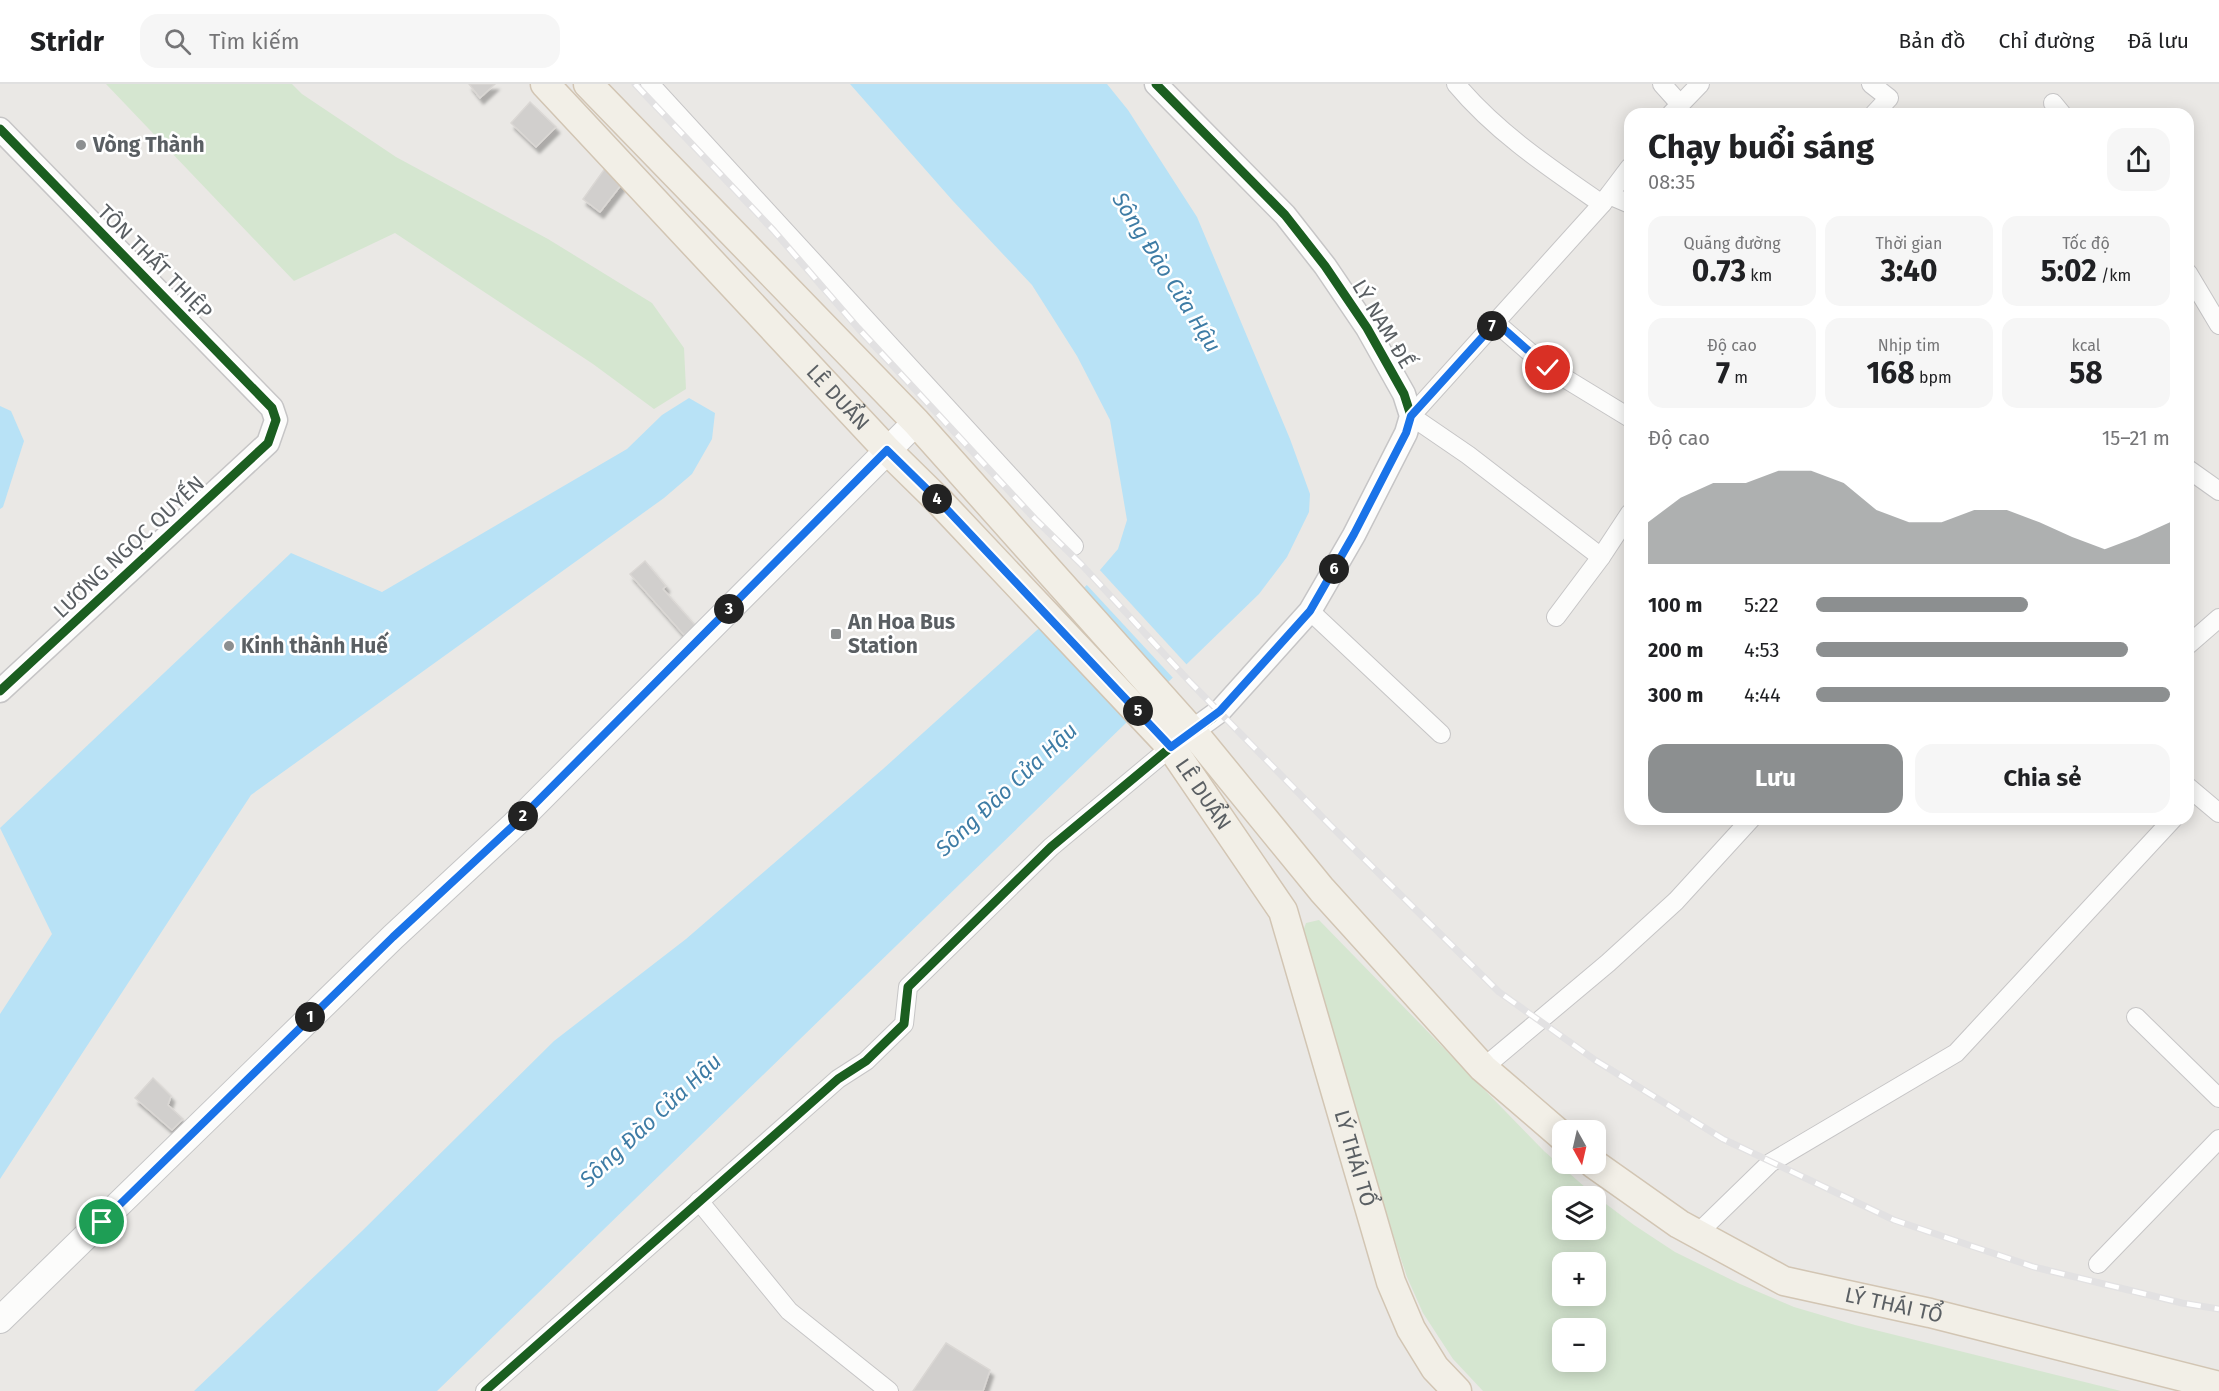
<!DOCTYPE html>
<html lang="vi">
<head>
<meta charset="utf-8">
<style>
	body { margin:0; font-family:"Fira Sans",sans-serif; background:#f6f6f6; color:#202124; height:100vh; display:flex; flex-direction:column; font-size:22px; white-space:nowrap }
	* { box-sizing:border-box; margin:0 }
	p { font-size:20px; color:#757577 }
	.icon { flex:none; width:33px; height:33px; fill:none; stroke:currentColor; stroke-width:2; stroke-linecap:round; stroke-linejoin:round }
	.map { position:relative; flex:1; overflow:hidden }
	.side { position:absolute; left:1624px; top:24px; width:570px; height:717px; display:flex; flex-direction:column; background:#fff; border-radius:18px; box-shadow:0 3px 15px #0003 }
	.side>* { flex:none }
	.needle { width:39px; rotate:172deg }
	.controls { position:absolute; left:1552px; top:1036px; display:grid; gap:12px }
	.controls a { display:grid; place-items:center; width:54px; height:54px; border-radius:12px; background:#fff; box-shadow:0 3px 15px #0003; font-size:30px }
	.pin { position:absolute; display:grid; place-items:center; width:51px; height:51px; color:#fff; margin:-26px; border:3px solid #fff; border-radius:50%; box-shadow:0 2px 6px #0007 }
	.km { position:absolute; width:30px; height:30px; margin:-15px; border-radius:50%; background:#222; color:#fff; font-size:16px; line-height:30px; text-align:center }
	.round { display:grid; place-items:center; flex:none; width:63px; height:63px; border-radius:18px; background:#f6f6f6 }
	.overview { display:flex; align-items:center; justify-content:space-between; height:102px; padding:0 24px }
	h1 { font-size:33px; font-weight:700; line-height:45px }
	.figures { display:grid; grid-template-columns:repeat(3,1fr); gap:9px; height:102px; padding:6px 24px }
	.figures div { display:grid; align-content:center; border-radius:15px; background:#f6f6f6; text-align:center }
	.figures b { font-size:30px; font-weight:700 }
	.figures small { font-size:16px; font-weight:400 }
	.figures p { font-size:16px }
	.chart { height:168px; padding:12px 24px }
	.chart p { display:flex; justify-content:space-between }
	.chart svg { width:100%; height:108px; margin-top:6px; fill:#8c8f90; opacity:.7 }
	.action { display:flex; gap:12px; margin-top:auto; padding:12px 24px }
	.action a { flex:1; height:69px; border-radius:18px; background:#8c8f90; color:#fff; font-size:24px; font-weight:700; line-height:69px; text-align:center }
	.action a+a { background:#f6f6f6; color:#202124 }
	ul { padding:0 24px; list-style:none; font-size:20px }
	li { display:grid; grid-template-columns:96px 72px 1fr; align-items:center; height:45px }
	li i { height:15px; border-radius:8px; background:#8c8f90 }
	header { display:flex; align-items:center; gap:36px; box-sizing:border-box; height:84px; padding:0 30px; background:#fff; border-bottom:2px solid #e0e0e0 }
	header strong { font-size:28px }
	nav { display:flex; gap:33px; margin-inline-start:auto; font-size:21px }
	.search { width:420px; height:54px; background:#f6f6f6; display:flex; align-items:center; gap:15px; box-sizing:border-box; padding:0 21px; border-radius:18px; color:#757577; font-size:22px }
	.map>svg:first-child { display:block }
	.green { fill:#d5e6d0; fill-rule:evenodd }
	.water { fill:#b8e2f6 }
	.pier { fill:#eae8e5 }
	.building { fill:#d1cfcd; stroke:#dad7d4; stroke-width:1.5; filter:url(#shadow) }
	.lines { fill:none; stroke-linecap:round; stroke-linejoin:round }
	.minor-casing { stroke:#c6c5c6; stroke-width:20 }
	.tertiary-casing { stroke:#c6c5c6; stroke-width:25 }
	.secondary-casing { stroke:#c5c5c6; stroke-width:28 }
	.primary-casing { stroke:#d2c5b3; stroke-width:31 }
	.minor { stroke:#fcfcfb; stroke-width:18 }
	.tertiary { stroke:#fcfcfb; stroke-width:22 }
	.secondary { stroke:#fcfcfb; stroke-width:26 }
	.primary { stroke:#f2efe7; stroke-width:28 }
	.rail-casing { stroke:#e2e1e2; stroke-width:7 }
	.rail { stroke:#fff; stroke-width:4.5; stroke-dasharray:14; stroke-linecap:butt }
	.cycleway-casing { stroke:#fff; stroke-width:13 }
	.cycleway { stroke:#1b5e20; stroke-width:9 }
	.route-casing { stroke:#fff; stroke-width:12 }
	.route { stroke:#1a73e8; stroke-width:8 }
	.poi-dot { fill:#8c8f90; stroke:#fff; stroke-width:2 }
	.labels { text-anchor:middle; stroke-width:5; stroke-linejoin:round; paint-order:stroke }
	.poi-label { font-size:21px; font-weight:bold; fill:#5a5f63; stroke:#fff; text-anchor:start }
	.street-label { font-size:21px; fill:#5a5f63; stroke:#fff }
	.water-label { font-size:22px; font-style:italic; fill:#3e7ca5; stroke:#fff }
</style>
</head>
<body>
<header>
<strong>Stridr</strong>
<div class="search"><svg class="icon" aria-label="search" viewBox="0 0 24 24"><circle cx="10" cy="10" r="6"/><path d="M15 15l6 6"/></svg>Tìm kiếm</div>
<nav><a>Bản đồ</a><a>Chỉ đường</a><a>Đã lưu</a></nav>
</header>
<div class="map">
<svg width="2219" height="1307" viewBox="0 0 2219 1307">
	<defs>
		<filter id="shadow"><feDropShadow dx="3.5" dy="6" stdDeviation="1.5" flood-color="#0004"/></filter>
	</defs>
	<rect width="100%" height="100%" fill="#eae8e5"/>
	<!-- green -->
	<g class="green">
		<polygon points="106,0 292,0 302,10 396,73 548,155 652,219 684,264 686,305 654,325 593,280 395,149 294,197"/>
		<path d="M1319,836L1544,1067L1594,1111L1634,1141L1675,1168L1740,1200L1794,1223L1855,1241L2121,1307H1483L1453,1275L1423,1229L1407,1193L1395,1157L1302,850L1306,839ZM1563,1113H1596V1146H1563ZM1563,1179H1596V1212H1563ZM1563,1245H1596V1278H1563Z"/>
	</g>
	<!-- water -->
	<g class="water">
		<polygon points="850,0 1107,0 1128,26 1197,133 1290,355 1310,410 1309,428 1287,473 1259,510 437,1307 194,1307 362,1147 554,957 686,855 883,685 1088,500 1118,465 1127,436 1110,336 1077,272 1032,201 953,117"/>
		<polygon points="689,314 715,329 712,355 692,390 664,414 251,711 0,1095 0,930 52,850 0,744 291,469 382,508 627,365 662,331"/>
		<polygon points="0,322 11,327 24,357 3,423 0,425"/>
	</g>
	<!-- pier -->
	<polygon class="pier" points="1098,484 1188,582 1174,595 1085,499"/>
	<!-- building -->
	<g class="building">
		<polygon points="469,0 495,0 480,14"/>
		<polygon points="530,18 556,43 536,63 511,39"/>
		<polygon points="611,76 625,96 600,128 583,115"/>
		<polygon points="645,477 666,502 663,505 695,541 684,551 630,490"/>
		<polygon points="153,994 171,1012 168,1021 183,1035 172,1046 135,1014"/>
		<polygon points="946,1259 990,1286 983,1307 913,1307"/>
	</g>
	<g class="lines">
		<defs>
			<g id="minor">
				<polyline points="650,0 1074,462"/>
				<path d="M1456,0C1497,49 1550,84 1602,120"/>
				<polyline points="1662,0 1679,19"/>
				<polyline points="1871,0 1889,14 1874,30"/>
				<polyline points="2053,19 2062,30"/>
				<polyline points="1671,30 1700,0"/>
				<polyline points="1609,111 1630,120"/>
				<polyline points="2188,189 2219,241"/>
				<polyline points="1495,238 1548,284 1630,334"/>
				<polyline points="2188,385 2219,407"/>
				<polyline points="1601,473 1468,371 1411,332 1602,120 1630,83"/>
				<polyline points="1310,527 1441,650"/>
				<polyline points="1556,533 1601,473 1630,429"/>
				<polyline points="2188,561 2219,534"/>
				<polyline points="2188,703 2219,729"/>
				<polyline points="2136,933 2219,1014"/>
				<polyline points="1483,984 1608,879 1676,817 1751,735"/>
				<polyline points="699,1117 789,1227 889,1307"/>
				<polyline points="1697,1150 1770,1079 1956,969 2173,735"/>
				<polyline points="2098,1180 2219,1055"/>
				<polyline points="485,1307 838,995 866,977 904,940 908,903 1051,763 1171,663"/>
			</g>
			<g id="tertiary">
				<polyline points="1156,0 1285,131 1325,182 1367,244 1404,310 1411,332 1406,349 1354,451 1310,527 1220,627 1180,656"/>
				<polyline points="0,45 272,324 276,336 268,359 0,607"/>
			</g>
			<polyline id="secondary" points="0,1236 393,853 515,740 916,338"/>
			<g id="primary">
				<path id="s1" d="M545,0L887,366L940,418L1171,663L1283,827L1391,1198L1411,1245L1435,1284L1457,1307"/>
				<polyline points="588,0 916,338 1193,648 1322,806 1483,984 1563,1053"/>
				<path id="s2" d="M1594,1080L1679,1140L1784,1197L1930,1229L2219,1302"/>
			</g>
		</defs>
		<!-- minor casing -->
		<use href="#minor" class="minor-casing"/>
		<!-- tertiary casing -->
		<use href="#tertiary" class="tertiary-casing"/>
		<!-- secondary casing -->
		<use href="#secondary" class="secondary-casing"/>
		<!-- primary casing -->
		<use href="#primary" class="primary-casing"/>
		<!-- minor -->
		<use href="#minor" class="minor"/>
		<!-- tertiary -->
		<use href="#tertiary" class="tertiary"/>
		<!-- secondary -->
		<use href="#secondary" class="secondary"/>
		<!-- primary -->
		<use href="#primary" class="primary"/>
		<defs>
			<polyline id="rail" points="635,0 774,147 858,244 1035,435 1081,480 1190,598 1330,741 1499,908 1595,976 1723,1055 1894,1136 2034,1183 2182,1219 2219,1225"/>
		</defs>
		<!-- rail casing -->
		<use href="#rail" class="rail-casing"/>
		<!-- rail -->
		<use href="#rail" class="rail"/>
		<defs>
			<g id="cycleway">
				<polyline points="0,45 272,324 276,336 268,359 0,607"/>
				<polyline points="485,1307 838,995 866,977 904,940 908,903 1051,763 1171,663 1214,633 1310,527 1354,451 1406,349 1411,332 1404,310 1367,244 1325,182 1285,131 1156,0"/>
			</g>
		</defs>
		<!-- cycleway casing -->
		<use href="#cycleway" class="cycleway-casing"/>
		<!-- cycleway -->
		<use href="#cycleway" class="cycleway"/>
	</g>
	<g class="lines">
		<defs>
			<polyline id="route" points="102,1138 393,853 515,740 887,366 940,418 1171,663 1220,627 1310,527 1354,450 1406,349 1411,332 1496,238 1548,284"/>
		</defs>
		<!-- route casing -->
		<use href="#route" class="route-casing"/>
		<!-- route -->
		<use href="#route" class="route"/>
	</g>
	<!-- markers -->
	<g class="poi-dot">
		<circle cx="81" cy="61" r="6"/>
		<rect x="830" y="544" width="12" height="12" rx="3"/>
		<circle cx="229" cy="562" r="6"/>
	</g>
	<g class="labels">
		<!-- poi labels -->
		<g class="poi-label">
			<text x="93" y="68">Vòng Thành</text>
			<text x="848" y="545">An Hoa Bus<tspan x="848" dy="24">Station</tspan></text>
			<text x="241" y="569">Kinh thành Huế</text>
		</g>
		<!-- street labels -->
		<g class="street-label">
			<text transform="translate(155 178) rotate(45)" y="7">TÔN THẤT THIỆP</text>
			<text transform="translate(1383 240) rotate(59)" y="7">LÝ NAM ĐẾ</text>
			<text dy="7" stroke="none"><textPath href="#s1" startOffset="429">LÊ DUẨN</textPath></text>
			<text transform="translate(129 463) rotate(-43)" y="7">LƯƠNG NGỌC QUYẾN</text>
			<text dy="7" stroke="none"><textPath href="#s1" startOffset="969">LÊ DUẨN</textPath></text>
			<text dy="7" stroke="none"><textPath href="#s1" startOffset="1368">LÝ THÁI TỔ</textPath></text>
			<text dy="7" stroke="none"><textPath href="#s2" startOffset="336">LÝ THÁI TỔ</textPath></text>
		</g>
		<!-- water labels -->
		<g class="water-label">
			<text transform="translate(1167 188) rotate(58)" y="8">Sông Đào Cửa Hậu</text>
			<text transform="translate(1006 705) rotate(-43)" y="8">Sông Đào Cửa Hậu</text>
			<text transform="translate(650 1036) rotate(-43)" y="8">Sông Đào Cửa Hậu</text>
		</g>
	</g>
</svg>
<div class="controls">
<a><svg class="needle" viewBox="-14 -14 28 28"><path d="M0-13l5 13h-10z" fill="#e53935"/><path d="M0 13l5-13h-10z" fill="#757577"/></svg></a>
<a><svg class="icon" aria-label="layers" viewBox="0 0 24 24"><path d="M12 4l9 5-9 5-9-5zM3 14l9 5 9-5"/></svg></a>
<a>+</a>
<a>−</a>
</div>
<div class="pin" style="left:102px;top:1138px;background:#1e9e55"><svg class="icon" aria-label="arrive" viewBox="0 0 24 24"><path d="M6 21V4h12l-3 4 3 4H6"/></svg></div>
<div class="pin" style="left:1548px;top:284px;background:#d93025"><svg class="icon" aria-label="check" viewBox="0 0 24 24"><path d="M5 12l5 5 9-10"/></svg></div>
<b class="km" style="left:310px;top:933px">1</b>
<b class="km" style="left:523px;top:732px">2</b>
<b class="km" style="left:729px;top:525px">3</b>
<b class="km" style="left:937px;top:415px">4</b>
<b class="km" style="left:1138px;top:627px">5</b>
<b class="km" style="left:1334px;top:485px">6</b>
<b class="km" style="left:1492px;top:242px">7</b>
<section class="side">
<div class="overview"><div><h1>Chạy buổi sáng</h1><p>08:35</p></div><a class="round"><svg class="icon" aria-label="share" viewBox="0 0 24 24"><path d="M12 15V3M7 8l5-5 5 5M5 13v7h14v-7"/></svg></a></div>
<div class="figures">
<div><p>Quãng đường</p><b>0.73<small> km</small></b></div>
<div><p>Thời gian</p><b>3:40</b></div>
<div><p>Tốc độ</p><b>5:02<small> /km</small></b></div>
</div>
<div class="figures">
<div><p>Độ cao</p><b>7<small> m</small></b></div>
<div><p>Nhịp tim</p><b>168<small> bpm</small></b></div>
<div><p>kcal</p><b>58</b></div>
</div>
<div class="chart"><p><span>Độ cao</span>15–21 m</p>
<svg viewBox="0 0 160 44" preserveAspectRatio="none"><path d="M0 44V27L10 17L20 11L30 11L40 6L50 6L60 11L70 22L80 27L90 27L100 22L110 22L120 27L130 33L140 38L150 33L160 27V44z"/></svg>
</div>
<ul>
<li><b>100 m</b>5:22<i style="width:60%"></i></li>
<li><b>200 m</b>4:53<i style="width:88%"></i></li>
<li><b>300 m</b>4:44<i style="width:100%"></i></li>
</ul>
<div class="action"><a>Lưu</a><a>Chia sẻ</a></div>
</section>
</div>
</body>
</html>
